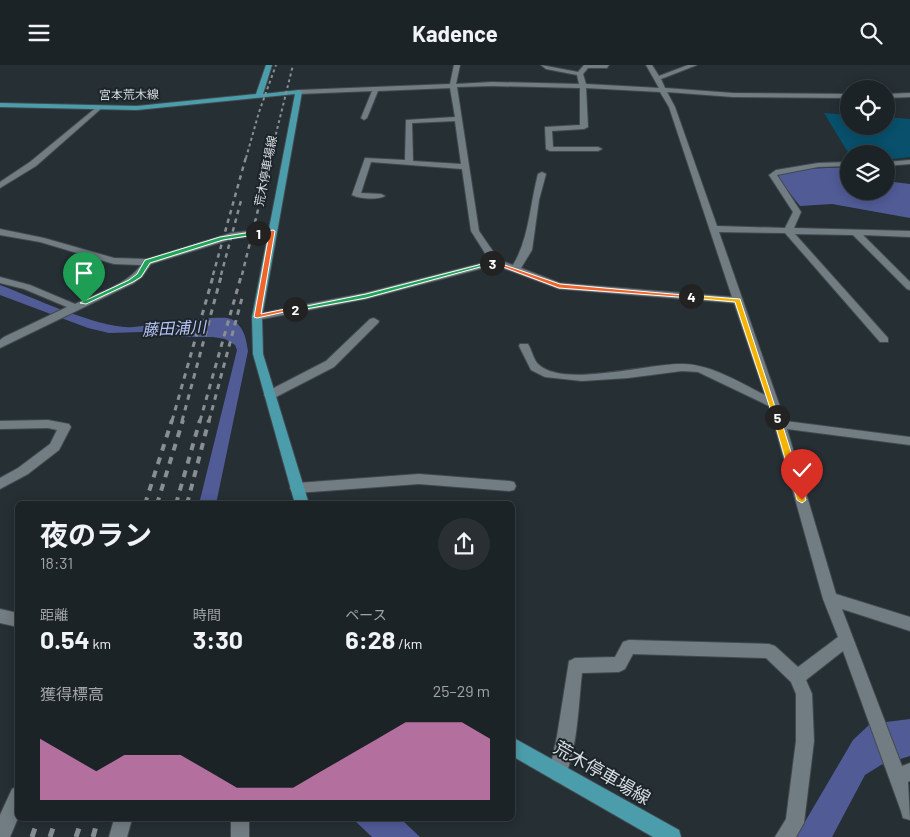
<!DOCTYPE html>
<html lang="ja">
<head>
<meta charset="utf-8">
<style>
	body { margin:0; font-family:Barlow,"Noto Sans JP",sans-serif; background:#292f33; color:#f1f3f6; height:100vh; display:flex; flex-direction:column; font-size:19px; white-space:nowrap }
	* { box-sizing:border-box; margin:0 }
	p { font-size:16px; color:#a0a4a7 }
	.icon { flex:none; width:28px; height:28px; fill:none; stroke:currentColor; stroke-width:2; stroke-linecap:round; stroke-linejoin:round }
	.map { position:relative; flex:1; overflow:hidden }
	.drawer { position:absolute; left:15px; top:436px; width:500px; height:320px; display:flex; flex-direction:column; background:#1c2327; border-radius:8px; box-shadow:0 2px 12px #0003,0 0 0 1px #3a4044 }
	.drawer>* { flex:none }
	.fabs { position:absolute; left:840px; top:15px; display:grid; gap:10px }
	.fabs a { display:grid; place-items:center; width:55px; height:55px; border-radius:50%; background:#1c2327; box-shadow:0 2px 12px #0003,0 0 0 1px #3a4044; font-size:25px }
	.pin { position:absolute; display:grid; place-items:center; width:42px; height:42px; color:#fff; margin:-51px -21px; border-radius:50% 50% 50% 0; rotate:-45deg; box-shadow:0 0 5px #0007 }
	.pin .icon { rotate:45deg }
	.km { position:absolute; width:25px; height:25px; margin:-12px; border-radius:50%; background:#222; color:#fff; font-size:14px; line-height:25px; text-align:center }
	.round { display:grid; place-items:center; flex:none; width:52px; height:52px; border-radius:26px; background:#292f33 }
	.head { display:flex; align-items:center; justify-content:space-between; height:85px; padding:0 25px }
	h1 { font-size:28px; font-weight:700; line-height:38px }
	.stats { display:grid; grid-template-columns:repeat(3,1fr); gap:8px; height:85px; padding:5px 25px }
	.stats div { display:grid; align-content:center }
	.stats b { font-size:25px; font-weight:700 }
	.stats small { font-size:14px; font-weight:400 }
	.stats p { font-size:14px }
	.chart { height:140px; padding:10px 25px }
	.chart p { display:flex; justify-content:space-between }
	.chart svg { width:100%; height:90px; margin-top:5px; fill:#f491d3; opacity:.7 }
	header { display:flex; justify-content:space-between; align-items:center; height:65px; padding:0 25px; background:#1c2327; font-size:22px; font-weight:700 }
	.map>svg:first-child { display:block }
	.green { fill:#08506c }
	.water { fill:#515b96 }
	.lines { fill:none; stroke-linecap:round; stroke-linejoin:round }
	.minor-casing { stroke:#424a4e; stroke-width:2 }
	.major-casing { stroke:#424a4e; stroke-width:2 }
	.minor { fill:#727d83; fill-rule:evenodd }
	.major { fill:#4c9dab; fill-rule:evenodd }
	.rail-far4 { stroke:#888f93; stroke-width:2; stroke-dasharray:3 3; stroke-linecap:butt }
	.rail-far3 { stroke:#888f93; stroke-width:2.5; stroke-dasharray:4.5 4.5; stroke-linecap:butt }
	.rail-far2 { stroke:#888f93; stroke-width:3; stroke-dasharray:5.5 5.5; stroke-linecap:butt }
	.rail-far1 { stroke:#888f93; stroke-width:4; stroke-dasharray:7 7; stroke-linecap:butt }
	.rail { stroke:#888f93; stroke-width:5; stroke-dasharray:9 9; stroke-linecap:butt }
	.split-1 { fill:#22a559; stroke:#fff }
	.split-2 { fill:#f0652b; stroke:#fff }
	.split-3 { fill:#22a559; stroke:#fff }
	.split-4 { fill:#f0652b; stroke:#fff }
	.split-5 { fill:#f5b400; stroke:#fff }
	.split-6 { fill:#f5b400; stroke:#fff }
	.labels { text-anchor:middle; stroke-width:4; stroke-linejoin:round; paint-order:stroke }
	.far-street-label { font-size:12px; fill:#d7dde0; stroke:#1c252a }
	.water-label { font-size:16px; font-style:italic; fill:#b8c4f8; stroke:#1c252a }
	.near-street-label { font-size:18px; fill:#d7dde0; stroke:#1c252a }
</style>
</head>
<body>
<header><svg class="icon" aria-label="menu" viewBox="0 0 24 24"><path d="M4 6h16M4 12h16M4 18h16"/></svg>Kadence<svg class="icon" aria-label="search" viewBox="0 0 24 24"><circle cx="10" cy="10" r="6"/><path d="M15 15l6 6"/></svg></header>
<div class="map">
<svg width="910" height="772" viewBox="0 0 910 772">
	<rect width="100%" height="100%" fill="#252f34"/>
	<!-- green -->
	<polygon class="green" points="824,48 849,50 849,61 886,61 886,52 910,54 910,92 886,95 886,89 849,89"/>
	<!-- water -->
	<g class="water">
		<polygon points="849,102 849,126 886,126 886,116 910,119 910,153 832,139 800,141 776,111 804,104"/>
		<path d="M0,220C32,232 102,265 133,262C151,261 221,249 231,254C244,261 246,273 248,286L216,439H199L237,285L235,280L225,274L213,272H184L142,267L109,268L88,263L0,230Z"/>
		<polygon points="910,654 910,691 881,700 865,710 832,772 796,772 853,675 870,659"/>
		<polygon points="353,754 401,754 420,772 372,772"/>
	</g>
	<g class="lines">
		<defs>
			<g id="minor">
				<path d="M454,0H460L456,19L492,17L579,19L577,10L546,4L541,0L578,7L584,0H609L607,3H588L583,9L586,19L659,23L646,0H652L659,11L688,0H697L661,14L665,23L733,28L849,29V33L733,32L667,27L675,42L717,161L785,163L793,147L769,110L776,105L818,98L849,97V101L818,102L777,110L801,147L794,163L910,166V172L863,170L910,217V225L907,224L853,170L795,169L888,273V277H880L785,168L719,167L785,356L910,372V380L787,364L836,529L910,552V566L842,544L902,701L910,698V716L908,717L910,755L903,753L901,746L843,586L806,615L812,629L814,676L804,758L796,772H775L786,754L796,676V629L791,617L766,593L633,589L625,604L619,607L582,608C578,643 578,682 564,714L558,717L552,714L549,708L557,671L569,596L575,593L615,592L623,577L629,575L769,579L775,581L798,602L838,572L823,534L775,362L772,359L769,341L698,307L682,306L628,313L582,316L545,312L531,305L519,281L520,279H528C532,285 533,294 538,299C563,324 651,297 684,299C713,300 740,318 765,330L734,238L559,224L495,200L366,234L257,255L252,252L257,249L365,228L490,196L471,166L462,104L371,97L361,128L381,129L385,131C378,135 359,134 352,130L365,93L405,95L406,55L455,52L450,23L378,26L367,53L364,55L361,53L372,26L299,29L296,27L299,25L450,19ZM492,21L580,23V60L545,62L546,84L550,86H598L602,84L598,82H553L552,66L584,64L588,62L586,23L660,27L669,42L732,232L560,218L521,203L532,185L539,135L546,109L542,107L538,109C530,139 529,174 513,200L499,195L479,166L457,22ZM455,56L461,99L413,96L412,58Z"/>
				<polygon points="910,28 910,32 886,33 886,29"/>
				<polygon points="98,41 103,42 36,101 0,123 0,117 30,97"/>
				<polygon points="910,95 910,99 886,101 886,97"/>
				<path d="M273,163L276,164V168L232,174L151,199L142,212L134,218L0,283V275L4,272L67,242L24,224L0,218V212L30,220L75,239C97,228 127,220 141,200L114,199L40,177L0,170V164L44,173L114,193L147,194L231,168Z"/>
				<polygon points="374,253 379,256 378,258 334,302 274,333 266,333 264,330 266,327 326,296 370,254"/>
				<polygon points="48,355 69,359 71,362 59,385 28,409 0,424 0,413 18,403 50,379 57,365 48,363 0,364 0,356"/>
				<polygon points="419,409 509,416 514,417 516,421 514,425 509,426 419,419 297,428 292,427 290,423 292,419 297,418"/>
				<polygon points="0,544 18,548 18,562 0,558"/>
				<polygon points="18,721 18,753 10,772 0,772 0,750 12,724"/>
				<polygon points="114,754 132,754 127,772 109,772"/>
				<rect x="231" y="754" width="18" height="18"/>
			</g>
			<g id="major">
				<polygon points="266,0 272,0 263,29 299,25 302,27 262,252 263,289 309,439 295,439 253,289 252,252 295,29 137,45 0,42 0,38 137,41 256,29"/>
				<polygon points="512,672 679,765 681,772 653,772 512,691"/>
			</g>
		</defs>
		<!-- minor casing -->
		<use href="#minor" class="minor-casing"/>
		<!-- major casing -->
		<use href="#major" class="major-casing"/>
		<!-- minor -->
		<use href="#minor" class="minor"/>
		<!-- major -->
		<use href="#major" class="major"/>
		<!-- rail-far4 -->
		<g class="rail-far4">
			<polyline points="246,93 259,47 276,0"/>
			<polyline points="270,93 293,0"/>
		</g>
		<!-- rail-far3 -->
		<g class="rail-far3">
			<polyline points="213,210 246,92"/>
			<polyline points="221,210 242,132"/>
			<polyline points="242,210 271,92"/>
		</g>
		<!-- rail-far2 -->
		<g class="rail-far2">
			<polyline points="172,356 214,208"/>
			<polyline points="182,356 222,208"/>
			<polyline points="200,356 242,208"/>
			<polyline points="209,356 242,233"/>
		</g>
		<!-- rail-far1 -->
		<g class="rail-far1">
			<polyline points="145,439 172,355"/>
			<polyline points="157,439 183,355"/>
			<polyline points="176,439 200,355"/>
			<polyline points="187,439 209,355"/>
		</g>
		<!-- rail -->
		<g class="rail">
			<polyline points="32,772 38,754"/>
			<polyline points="50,772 56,754"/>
			<polyline points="76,772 82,754"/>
			<polyline points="93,772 98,754"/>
		</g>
	</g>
	<!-- split-1 -->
	<polygon class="split-1" points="258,166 260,169 223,175 150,198 141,212 133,217 86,239 80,238 129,215 137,209 145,195 220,172"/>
	<!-- split-2 -->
	<polygon class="split-2" points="273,165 275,166 261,249 295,242 298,244 257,253 254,252 269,169 255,168"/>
	<!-- split-3 -->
	<polygon class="split-3" points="490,197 495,198 366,233 295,246 292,244 366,229"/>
	<!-- split-4 -->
	<polygon class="split-4" points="493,196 560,219 694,231 691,233 559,223 495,199 490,200 490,197"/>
	<!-- split-5 -->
	<polygon class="split-5" points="689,230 740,234 779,354 773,352 735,237 691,233"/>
	<!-- split-6 -->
	<polygon class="split-6" points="777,349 780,352 806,435 802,438 797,435 773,352"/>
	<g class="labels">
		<!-- far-street labels -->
		<g class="far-street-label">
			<text transform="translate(129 30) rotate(-1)" y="4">宮本荒木線</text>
			<text transform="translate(266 106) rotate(-79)" y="4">荒木停車場線</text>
		</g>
		<!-- water labels -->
		<g class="water-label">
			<text transform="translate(174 263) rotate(-3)" y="6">藤田浦川</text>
		</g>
		<!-- near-street labels -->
		<g class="near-street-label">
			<text transform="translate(602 708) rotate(30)" y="6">荒木停車場線</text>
		</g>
	</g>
</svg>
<div class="fabs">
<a><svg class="icon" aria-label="locate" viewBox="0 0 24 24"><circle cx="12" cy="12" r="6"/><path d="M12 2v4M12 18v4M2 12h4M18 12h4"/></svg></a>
<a><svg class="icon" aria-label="layers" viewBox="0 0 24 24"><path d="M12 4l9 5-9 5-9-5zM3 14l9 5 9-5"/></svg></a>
</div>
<div class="pin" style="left:84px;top:238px;background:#1e9e55"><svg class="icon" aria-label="arrive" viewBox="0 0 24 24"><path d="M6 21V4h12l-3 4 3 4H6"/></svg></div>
<div class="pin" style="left:802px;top:435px;background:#d93025"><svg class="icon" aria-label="check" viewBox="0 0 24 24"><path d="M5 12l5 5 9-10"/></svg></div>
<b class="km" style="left:258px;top:168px">1</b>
<b class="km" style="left:295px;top:244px">2</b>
<b class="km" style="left:492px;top:198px">3</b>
<b class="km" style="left:691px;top:231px">4</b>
<b class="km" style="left:777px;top:352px">5</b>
<section class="drawer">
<div class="head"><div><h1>夜のラン</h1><p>18:31</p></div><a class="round"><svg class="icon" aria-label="share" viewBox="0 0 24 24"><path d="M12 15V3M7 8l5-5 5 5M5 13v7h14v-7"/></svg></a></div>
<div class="stats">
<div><p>距離</p><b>0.54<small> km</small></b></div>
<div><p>時間</p><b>3:30</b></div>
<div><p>ペース</p><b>6:28<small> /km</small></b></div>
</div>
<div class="chart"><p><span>獲得標高</span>25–29 m</p>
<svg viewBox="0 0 160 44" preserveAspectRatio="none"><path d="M0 44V14L10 22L20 30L30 22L40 22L50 22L60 30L70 38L80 38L90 38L100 30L110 22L120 14L130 6L140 6L150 6L160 14V44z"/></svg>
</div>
</section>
</div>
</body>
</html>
